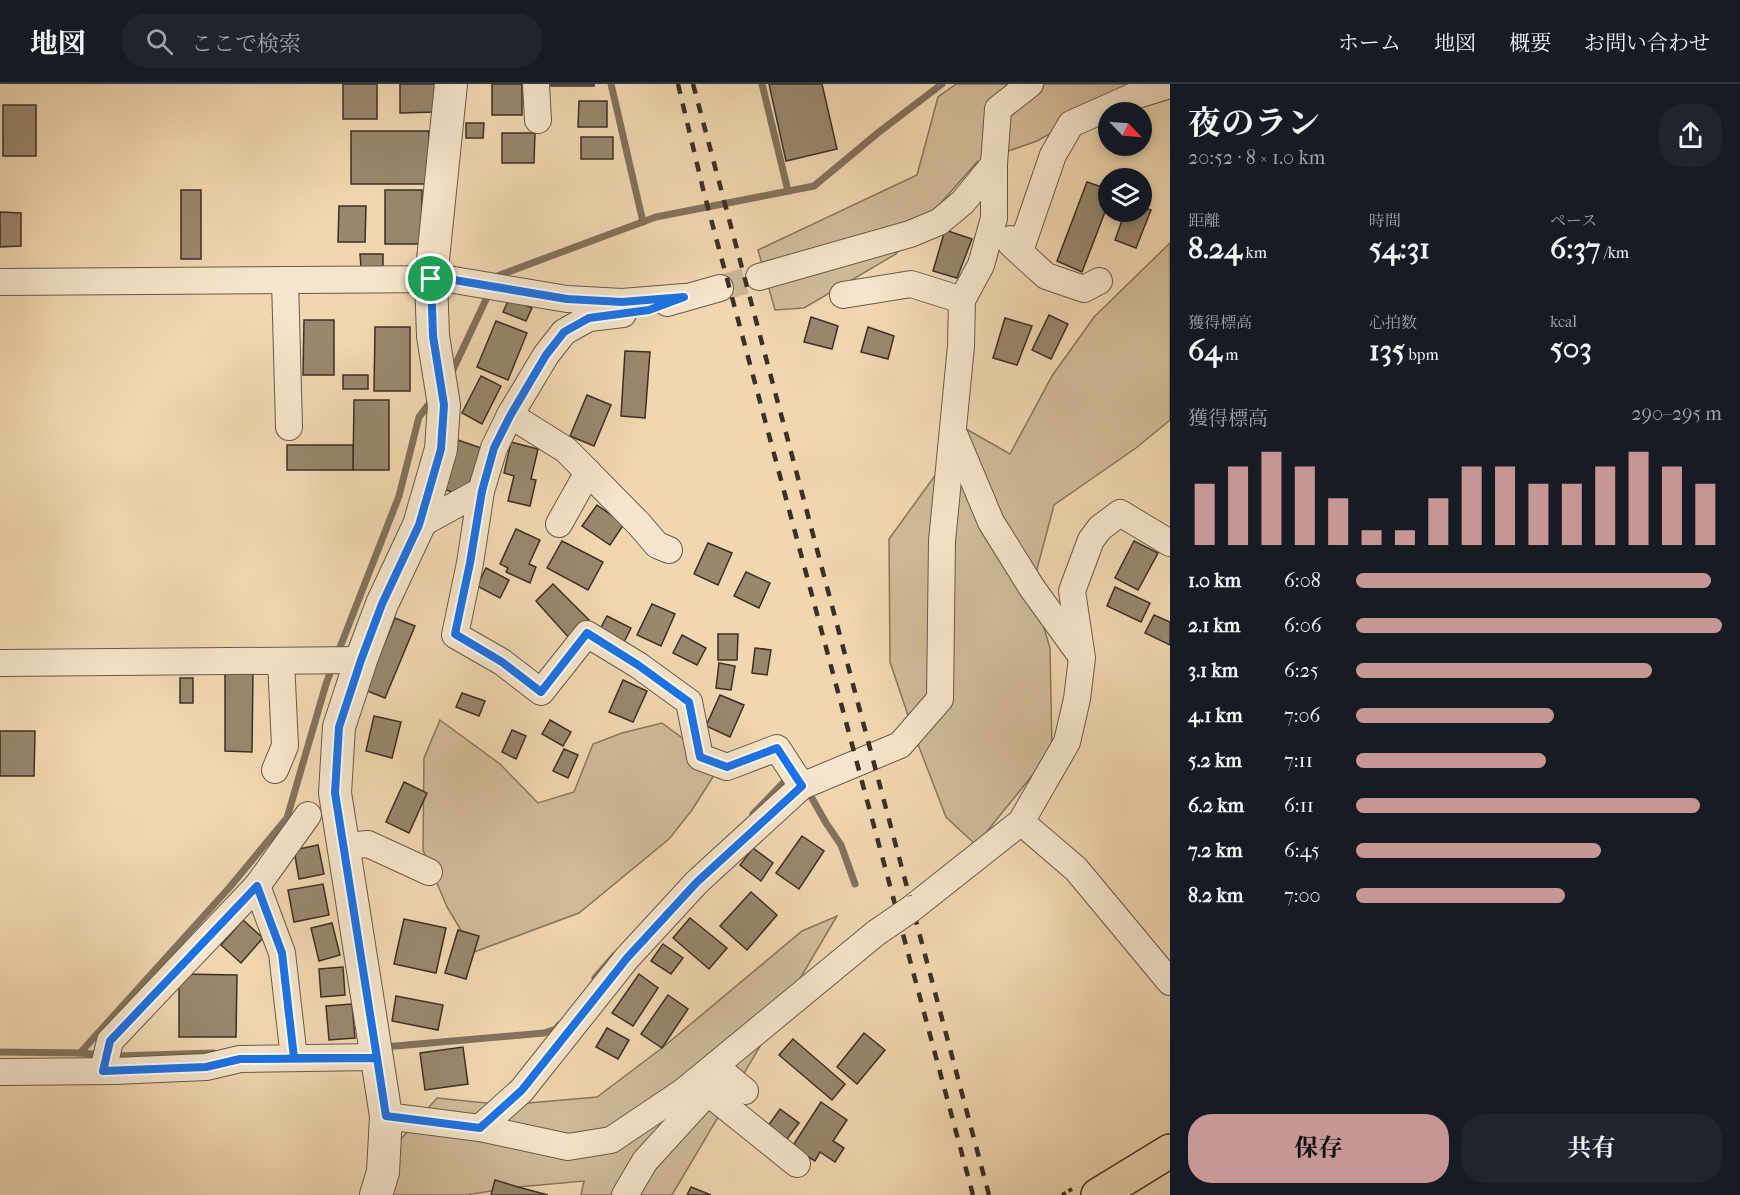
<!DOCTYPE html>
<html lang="ja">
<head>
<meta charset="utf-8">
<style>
	body { margin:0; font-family:"IM FELL French Canon","Noto Serif JP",serif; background:#20242c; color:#f1f3f6; height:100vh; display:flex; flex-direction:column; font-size:22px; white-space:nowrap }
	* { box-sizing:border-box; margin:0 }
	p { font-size:20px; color:#9ea1a6 }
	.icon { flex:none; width:33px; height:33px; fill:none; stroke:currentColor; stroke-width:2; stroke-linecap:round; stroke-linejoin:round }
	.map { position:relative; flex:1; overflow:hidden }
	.sheet { display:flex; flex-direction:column; background:#171b24; width:570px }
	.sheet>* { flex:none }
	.needle { width:39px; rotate:115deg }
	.controls { position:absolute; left:1098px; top:18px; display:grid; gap:12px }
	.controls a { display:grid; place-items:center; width:54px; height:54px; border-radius:50%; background:#171b24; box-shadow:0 3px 9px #0003; font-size:30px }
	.pin { position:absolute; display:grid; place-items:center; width:51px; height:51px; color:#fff; margin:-26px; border:3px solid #fff; border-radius:50%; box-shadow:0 2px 6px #0007 }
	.round { display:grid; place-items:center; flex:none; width:63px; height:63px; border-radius:24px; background:#20242c }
	.headline { display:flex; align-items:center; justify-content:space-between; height:102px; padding:0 18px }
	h1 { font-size:33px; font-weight:700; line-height:45px }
	.metrics { display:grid; grid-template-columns:repeat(3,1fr); gap:9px; height:102px; padding:6px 18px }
	.metrics div { display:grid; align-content:center }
	.metrics b { font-size:30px; font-weight:700 }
	.metrics small { font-size:16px; font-weight:400 }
	.metrics p { font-size:16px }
	.chart { height:168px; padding:12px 18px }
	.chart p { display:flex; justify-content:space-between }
	.chart svg { width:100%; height:108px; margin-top:6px; stroke:#c59692; stroke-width:6 }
	.cta { display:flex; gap:12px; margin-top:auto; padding:12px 18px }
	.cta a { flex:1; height:69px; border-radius:24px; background:#c59692; color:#111; font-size:24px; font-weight:700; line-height:69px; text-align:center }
	.cta a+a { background:#20242c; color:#f1f3f6 }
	ul { padding:0 18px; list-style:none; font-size:20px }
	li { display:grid; grid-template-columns:96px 72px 1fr; align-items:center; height:45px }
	li i { height:15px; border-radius:8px; background:#c59692 }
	header { display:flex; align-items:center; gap:36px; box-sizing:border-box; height:84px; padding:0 30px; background:#171b24; border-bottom:2px solid #363941 }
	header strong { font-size:28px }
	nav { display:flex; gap:33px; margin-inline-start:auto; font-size:21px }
	.search { width:420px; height:54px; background:#20242c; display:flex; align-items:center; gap:15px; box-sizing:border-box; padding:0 21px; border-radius:24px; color:#9ea1a6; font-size:22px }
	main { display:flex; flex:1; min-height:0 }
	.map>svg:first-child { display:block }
	.green { fill:#d1bb99; stroke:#867660; stroke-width:1.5 }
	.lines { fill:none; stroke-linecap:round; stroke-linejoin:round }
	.stream { stroke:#82725d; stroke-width:7 }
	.building { fill:#99876e; stroke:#3b3027; stroke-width:1.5 }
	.minor-tunnel { stroke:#ccb695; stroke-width:26; stroke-dasharray:26 13; stroke-linecap:butt }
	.minor-casing { stroke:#685a49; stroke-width:28 }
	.tertiary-casing { stroke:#685a49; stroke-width:34 }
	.primary-casing { stroke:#3b3027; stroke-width:36 }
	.path { stroke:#3b3027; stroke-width:4; stroke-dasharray:4.5 3; stroke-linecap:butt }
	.minor { stroke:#f5e5cc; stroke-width:26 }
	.tertiary { stroke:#f5e5cc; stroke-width:32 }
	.primary { stroke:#f0d7b0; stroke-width:33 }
	.rail { stroke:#3b3027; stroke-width:4.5; stroke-dasharray:10 10; stroke-linecap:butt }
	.minor-bridge-casing { stroke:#685a49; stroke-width:28; stroke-linecap:butt }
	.minor-bridge { stroke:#f5e5cc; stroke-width:26 }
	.route-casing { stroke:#fff; stroke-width:12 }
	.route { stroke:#1a73e8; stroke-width:8 }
</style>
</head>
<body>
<header>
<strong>地図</strong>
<div class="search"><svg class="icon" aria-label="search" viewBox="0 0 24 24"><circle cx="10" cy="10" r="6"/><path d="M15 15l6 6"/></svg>ここで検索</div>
<nav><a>ホーム</a><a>地図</a><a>概要</a><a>お問い合わせ</a></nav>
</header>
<main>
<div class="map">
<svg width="1170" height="1111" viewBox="0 0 1170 1111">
	<rect width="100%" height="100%" fill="#f0d7b0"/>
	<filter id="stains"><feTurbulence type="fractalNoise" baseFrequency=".00333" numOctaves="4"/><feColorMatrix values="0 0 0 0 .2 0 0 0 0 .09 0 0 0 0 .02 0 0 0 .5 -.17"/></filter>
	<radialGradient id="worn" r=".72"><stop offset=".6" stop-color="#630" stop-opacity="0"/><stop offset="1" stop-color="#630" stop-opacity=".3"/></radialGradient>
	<!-- green -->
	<g class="green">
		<polygon points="956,0 1138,0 1037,57 977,78 896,170 804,224 775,226 758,166 917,91 938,13"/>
		<polygon points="1170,159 1170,336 1136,364 1054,421 1032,504 1050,564 1052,667 976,761 946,733 916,655 890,578 889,455 968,346 1010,370 1052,292 1094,233"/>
		<polygon points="440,636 500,680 538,719 574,708 593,660 622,649 662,639 689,659 716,688 692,726 669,755 579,829 474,868 447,823 423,766 424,674"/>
		<polygon points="837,832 672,1111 581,1111 584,1097 518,1103 465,1111 392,1111 401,1055 437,1014 506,1021 597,1013 662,964 802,847"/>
	</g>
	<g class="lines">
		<!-- stream -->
		<g class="stream">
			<polyline points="611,0 643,138"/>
			<polyline points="762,0 788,107"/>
			<polyline points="494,197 497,192 656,133 814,102 879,48 942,0"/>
			<polyline points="450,292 490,207"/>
			<polyline points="337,571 399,412 419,333 432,316"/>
			<polyline points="808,704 809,709 826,739 841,761 855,800"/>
			<polyline points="753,730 785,697 791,695"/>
			<polyline points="595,894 615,871"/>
			<polyline points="384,963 544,949 556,945 559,941"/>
			<polyline points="0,968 80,969 229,804 287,734 326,600 333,581"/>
			<polyline points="80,969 117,972 214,969"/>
		</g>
	</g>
	<!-- building -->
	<g class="building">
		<rect x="343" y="0" width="34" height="35"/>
		<polygon points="400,0 435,0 435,28 400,29"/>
		<rect x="492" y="0" width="30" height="31"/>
		<rect x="551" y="0" width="43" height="2"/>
		<polygon points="769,0 822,0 837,65 786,77"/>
		<polygon points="579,17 607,17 607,43 578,43"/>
		<rect x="3" y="21" width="33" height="51"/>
		<polygon points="466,39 484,39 483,54 466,54"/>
		<rect x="351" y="47" width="78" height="53"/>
		<polygon points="502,49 535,49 534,79 502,79"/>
		<rect x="581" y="53" width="32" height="22"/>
		<polygon points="1087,98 1108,105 1108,120 1082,188 1057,177"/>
		<rect x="181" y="106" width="20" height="69"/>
		<rect x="385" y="106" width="37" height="54"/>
		<polygon points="339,122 366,122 365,158 338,158"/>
		<polygon points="1142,123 1151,126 1136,164 1115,156 1125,128 1142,128"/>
		<polygon points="0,128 21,129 21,162 0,163"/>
		<polygon points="945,146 972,155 957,194 933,187"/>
		<polygon points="360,170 383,170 383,184 361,183"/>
		<polygon points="509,215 532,224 526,237 503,228"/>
		<polygon points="1049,231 1068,240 1051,275 1032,266"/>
		<polygon points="811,233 838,242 832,265 804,258"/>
		<polygon points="1005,234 1032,242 1017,281 993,274"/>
		<polygon points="304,236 334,236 334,291 303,291"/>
		<polygon points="496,237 527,249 508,296 477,283"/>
		<polygon points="375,243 410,243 410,307 374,307"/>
		<polygon points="868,243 894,252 888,275 861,268"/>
		<polygon points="625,267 650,268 645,334 621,332"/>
		<rect x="343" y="291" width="25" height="14"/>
		<polygon points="481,292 501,302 482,340 462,329"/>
		<polygon points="587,311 611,321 594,362 570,352"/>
		<polygon points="354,316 389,316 389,386 353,386"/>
		<polygon points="458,356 481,364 465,413 441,404"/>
		<polygon points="511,358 538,365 531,395 536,396 530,422 508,417 514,392 504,389"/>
		<rect x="287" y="361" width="66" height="25"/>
		<polygon points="597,421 624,440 610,461 582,442"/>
		<polygon points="516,445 540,456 529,480 536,483 530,499 506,488 508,484 500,480"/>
		<polygon points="562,457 603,478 588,506 547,484"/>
		<polygon points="1134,457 1158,469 1138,506 1115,494"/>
		<polygon points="708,459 732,469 718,501 694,490"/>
		<polygon points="486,484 509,496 500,514 477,502"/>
		<polygon points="746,488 770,499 759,524 734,512"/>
		<polygon points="553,500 589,536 570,555 536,517"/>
		<polygon points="1115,503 1150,519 1141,538 1107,522"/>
		<polygon points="652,520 675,530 661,562 637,551"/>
		<polygon points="1154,531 1170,538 1170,561 1145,549"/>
		<polygon points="607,532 631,544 622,562 598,549"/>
		<polygon points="395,534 415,542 385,614 365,606"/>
		<polygon points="718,550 738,550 737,576 718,576"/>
		<polygon points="682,551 706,564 697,581 673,569"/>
		<polygon points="755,564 771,566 767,591 752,589"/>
		<polygon points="719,579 735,582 731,606 716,604"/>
		<polygon points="225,588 253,588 252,668 225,667"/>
		<rect x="180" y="594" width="13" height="25"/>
		<polygon points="623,596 647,607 633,638 609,628"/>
		<polygon points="462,609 485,617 479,632 456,623"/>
		<polygon points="720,611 744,621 730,653 706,642"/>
		<polygon points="374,632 401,638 392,674 366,667"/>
		<polygon points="550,636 571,648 563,662 542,650"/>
		<polygon points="512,646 526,652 516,675 502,668"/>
		<polygon points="0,647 35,647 34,692 0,692"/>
		<polygon points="564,665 578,671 568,694 553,687"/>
		<polygon points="404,698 427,709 409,749 386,738"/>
		<polygon points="802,752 824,767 799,805 776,789"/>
		<polygon points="318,761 324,790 299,795 294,766"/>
		<polygon points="753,764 773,779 761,797 740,781"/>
		<polygon points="323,800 329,831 294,838 288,806"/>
		<polygon points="751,808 777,831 747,866 720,842"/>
		<polygon points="690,834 727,864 709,885 673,854"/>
		<polygon points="404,835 446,844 436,889 394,880"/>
		<polygon points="243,836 263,854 241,879 221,861"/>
		<polygon points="332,839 340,871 319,877 311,844"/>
		<polygon points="458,846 479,852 466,895 445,889"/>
		<polygon points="663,860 683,874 671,890 651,877"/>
		<polygon points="343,883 345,911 321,913 319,885"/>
		<polygon points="179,890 237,891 236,953 179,953"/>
		<polygon points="639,890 658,904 633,942 612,929"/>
		<polygon points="668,911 688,925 662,964 641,950"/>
		<polygon points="396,912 443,921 438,946 392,937"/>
		<polygon points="352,920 355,954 329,956 326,922"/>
		<polygon points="607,944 629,956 618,975 596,963"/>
		<polygon points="864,949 885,966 857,1000 837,983"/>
		<polygon points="793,955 845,1000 832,1016 779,971"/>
		<polygon points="463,963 468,1000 425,1006 420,969"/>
		<polygon points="821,1018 847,1036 833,1057 844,1064 835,1078 820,1068 815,1077 792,1063"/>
		<polygon points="780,1025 799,1039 787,1055 768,1042"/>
		<polygon points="495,1096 518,1103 548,1111 491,1111"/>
		<polygon points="691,1103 711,1111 687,1111"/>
	</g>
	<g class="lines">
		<!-- minor-tunnel -->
		<polyline class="minor-tunnel" points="720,204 759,193"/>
		<defs>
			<g id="minor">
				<polyline points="536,0 538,36"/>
				<polyline points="1011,155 1011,160 1046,192 1084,205 1099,197"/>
				<polyline points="1020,167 1053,71 1071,40 1134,12 1170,1"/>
				<polyline points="759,193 910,150 939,138 963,118 994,80"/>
				<polyline points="285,196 289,343"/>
				<polyline points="0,198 448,195 567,215 622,218 684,213"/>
				<polyline points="843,211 911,200 962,216"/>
				<polyline points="667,219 720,204"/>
				<polyline points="510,331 566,366 639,440 657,461 669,466"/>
				<polyline points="955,352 991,438 1032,504 1079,569"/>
				<polyline points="481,407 470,479 455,551 502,578 541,608 587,550 638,581 689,618 700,673 727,683 777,664 802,702"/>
				<polyline points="559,440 588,388"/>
				<polyline points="419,441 481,407 494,364 510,331 546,271 564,248 589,234 623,230"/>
				<polyline points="0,579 361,576"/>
				<polyline points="275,686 285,662 281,577"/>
				<polyline points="1021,738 1076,785 1170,898"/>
				<polyline points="343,762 368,760 429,788"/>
				<polyline points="911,825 1021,738 1067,658 1077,615 1082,574 1072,507 1091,456 1100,444 1120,429 1170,459"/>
				<polyline points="294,974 282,869 257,802 308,731"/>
				<polyline points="715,982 745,1007"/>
				<polyline points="103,987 110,957 257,802"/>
				<polyline points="0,988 115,987 206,983 240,975 377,973"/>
				<polyline points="695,998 797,1080"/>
				<polyline points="386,1032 480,1044 568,1063 611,1056 684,1007 876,849"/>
				<polyline points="480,1044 522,1006 627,874 697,798 802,702 900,661 940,615 942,457 961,262 962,216 981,181 994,134 994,80 998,25 1030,0"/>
				<polyline points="625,1111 645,1077 708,1008"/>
			</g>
			<polyline id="tertiary" points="376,1111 383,1088 386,1032 335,709 339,643 361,576 382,520 419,441 441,365 444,321 433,252 431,195 451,0"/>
			<polyline id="primary" points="1098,1111 1170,1067"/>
		</defs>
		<!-- minor casing -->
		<use href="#minor" class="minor-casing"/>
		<!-- tertiary casing -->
		<use href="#tertiary" class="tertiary-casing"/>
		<!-- primary casing -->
		<use href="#primary" class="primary-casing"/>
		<!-- path -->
		<polyline class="path" points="1062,1111 1072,1105"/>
		<!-- minor -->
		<use href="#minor" class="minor"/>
		<!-- tertiary -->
		<use href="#tertiary" class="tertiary"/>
		<!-- primary -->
		<use href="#primary" class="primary"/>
		<!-- rail -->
		<g class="rail">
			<polyline points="678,0 704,109 973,1111"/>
			<polyline points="693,0 989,1111"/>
		</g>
		<defs>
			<polyline id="minor-bridge" points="876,849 911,825"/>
		</defs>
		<!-- minor-bridge casing -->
		<use href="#minor-bridge" class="minor-bridge-casing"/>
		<!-- minor-bridge -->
		<use href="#minor-bridge" class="minor-bridge"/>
	</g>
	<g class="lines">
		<defs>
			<polyline id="route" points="431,195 433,252 444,321 441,365 419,441 382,520 361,576 339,643 335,709 377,974 240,975 206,983 103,987 110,957 257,802 282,869 294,974 377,974 386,1032 480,1044 522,1006 627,874 697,798 802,702 777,664 727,683 700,673 689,618 638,581 587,549 541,608 502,578 455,550 470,479 482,407 494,364 510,332 546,271 564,248 589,234 649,226 684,213 622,218 567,215 448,195 431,195"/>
		</defs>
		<!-- route casing -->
		<use href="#route" class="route-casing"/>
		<!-- route -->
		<use href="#route" class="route"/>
	</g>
	<rect width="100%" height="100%" filter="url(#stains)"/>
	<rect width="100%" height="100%" fill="url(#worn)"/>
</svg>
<div class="controls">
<a><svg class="needle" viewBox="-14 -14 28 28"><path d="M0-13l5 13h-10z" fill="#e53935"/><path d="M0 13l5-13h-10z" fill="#9ea1a6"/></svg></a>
<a><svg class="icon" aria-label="layers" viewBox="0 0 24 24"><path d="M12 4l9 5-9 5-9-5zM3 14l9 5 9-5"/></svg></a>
</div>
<div class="pin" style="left:431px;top:195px;background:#1e9e55"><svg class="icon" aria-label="arrive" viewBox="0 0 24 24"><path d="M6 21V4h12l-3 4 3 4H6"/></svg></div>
</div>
<section class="sheet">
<div class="headline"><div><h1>夜のラン</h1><p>20:52 · 8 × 1.0 km</p></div><a class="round"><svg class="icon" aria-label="share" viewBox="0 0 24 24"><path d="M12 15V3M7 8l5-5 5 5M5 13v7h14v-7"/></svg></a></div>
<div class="metrics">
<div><p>距離</p><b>8.24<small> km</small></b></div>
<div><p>時間</p><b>54:31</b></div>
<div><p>ペース</p><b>6:37<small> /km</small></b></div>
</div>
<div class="metrics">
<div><p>獲得標高</p><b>64<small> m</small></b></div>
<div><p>心拍数</p><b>135<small> bpm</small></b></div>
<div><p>kcal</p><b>503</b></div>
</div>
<div class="chart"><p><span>獲得標高</span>290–295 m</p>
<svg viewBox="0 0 160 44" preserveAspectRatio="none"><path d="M5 44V19M15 44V12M25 44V6M35 44V12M45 44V25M55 44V38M65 44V38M75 44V25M85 44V12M95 44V12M105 44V19M115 44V19M125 44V12M135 44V6M145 44V12M155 44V19"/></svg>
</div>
<ul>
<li><b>1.0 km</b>6:08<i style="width:97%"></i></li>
<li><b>2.1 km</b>6:06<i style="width:100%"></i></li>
<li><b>3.1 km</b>6:25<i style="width:81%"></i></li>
<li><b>4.1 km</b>7:06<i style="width:54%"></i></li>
<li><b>5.2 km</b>7:11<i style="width:52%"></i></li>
<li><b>6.2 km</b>6:11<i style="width:94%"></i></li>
<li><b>7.2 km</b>6:45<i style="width:67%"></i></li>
<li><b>8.2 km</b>7:00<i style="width:57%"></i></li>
</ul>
<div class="cta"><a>保存</a><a>共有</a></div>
</section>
</main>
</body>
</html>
